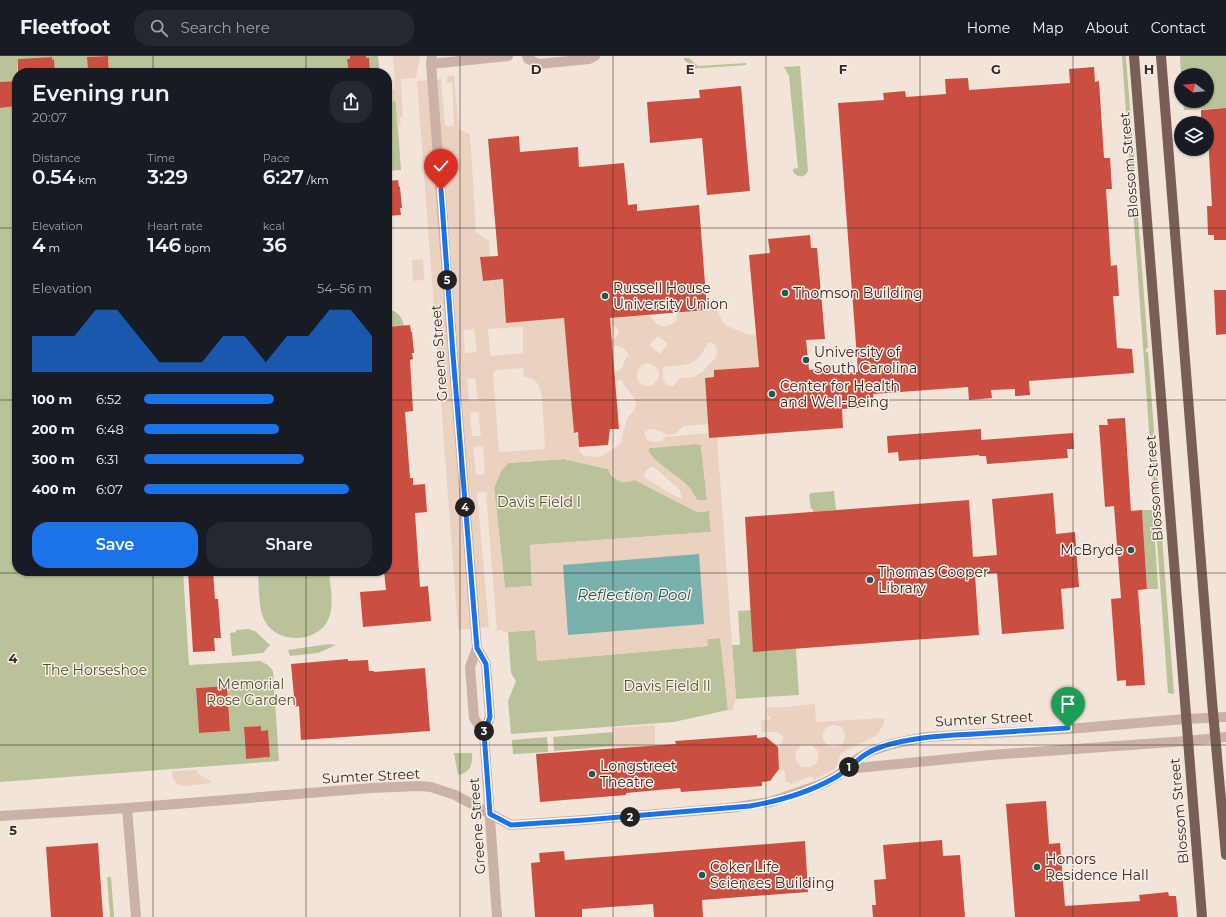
<!DOCTYPE html>
<html lang="en">
<head>
<meta charset="utf-8">
<style>
	body { margin:0; font-family:Montserrat,sans-serif; background:#242831; color:#f1f3f6; height:100vh; display:flex; flex-direction:column; font-size:15px; white-space:nowrap }
	* { box-sizing:border-box; margin:0 }
	p { font-size:13px; color:#9ea1a6 }
	.icon { flex:none; width:22px; height:22px; fill:none; stroke:currentColor; stroke-width:2; stroke-linecap:round; stroke-linejoin:round }
	.map { position:relative; flex:1; overflow:hidden }
	.panel { position:absolute; left:12px; top:12px; width:380px; height:508px; display:flex; flex-direction:column; background:#171b24; border-radius:16px; box-shadow:0 1px 3px #0004 }
	.panel>* { flex:none }
	.needle { width:26px; rotate:286deg }
	.fabs { position:absolute; left:1174px; top:12px; display:grid; gap:8px }
	.fabs a { display:grid; place-items:center; width:40px; height:40px; border-radius:50%; background:#171b24; box-shadow:0 1px 3px #0004; font-size:20px }
	.pin { position:absolute; display:grid; place-items:center; width:34px; height:34px; color:#fff; margin:-41px -17px; border-radius:50% 50% 50% 0; rotate:-45deg; box-shadow:0 0 4px #0007 }
	.pin .icon { rotate:45deg }
	.km { position:absolute; width:20px; height:20px; margin:-10px; border-radius:50%; background:#222; color:#fff; font-size:11px; line-height:20px; text-align:center }
	.round { display:grid; place-items:center; flex:none; width:42px; height:42px; border-radius:16px; background:#242831 }
	.summary { display:flex; align-items:center; justify-content:space-between; height:68px; padding:0 20px }
	h1 { font-size:22px; font-weight:600; line-height:30px }
	.metrics { display:grid; grid-template-columns:repeat(3,1fr); gap:6px; height:68px; padding:4px 20px }
	.metrics div { display:grid; align-content:center }
	.metrics b { font-size:20px; font-weight:600 }
	.metrics small { font-size:11px; font-weight:400 }
	.metrics p { font-size:11px }
	.chart { height:112px; padding:8px 20px }
	.chart p { display:flex; justify-content:space-between }
	.chart svg { width:100%; height:72px; margin-top:4px; fill:#1a73e8; opacity:.7 }
	.primary-button { display:flex; gap:8px; margin-top:auto; padding:8px 20px }
	.primary-button a { flex:1; height:46px; border-radius:16px; background:#1a73e8; color:#fff; font-size:16px; font-weight:600; line-height:46px; text-align:center }
	.primary-button a+a { background:#242831; color:#f1f3f6 }
	ul { padding:0 20px; list-style:none; font-size:13px }
	li { display:grid; grid-template-columns:64px 48px 1fr; align-items:center; height:30px }
	li i { height:10px; border-radius:5px; background:#1a73e8 }
	header { display:flex; align-items:center; gap:24px; box-sizing:border-box; height:56px; padding:0 20px; background:#171b24; border-bottom:1px solid #363941 }
	header strong { font-size:19px }
	nav { display:flex; gap:22px; margin-inline-start:auto; font-size:14px }
	.search { width:280px; height:36px; background:#242831; display:flex; align-items:center; gap:10px; box-sizing:border-box; padding:0 14px; border-radius:16px; color:#9ea1a6; font-size:15px }
	.map>svg:first-child { display:block }
	.green { fill:#bac299; fill-rule:evenodd }
	.plaza { fill:#ebd2c0; fill-rule:evenodd }
	.water { fill:#78b1ab }
	.building { fill:#cb4f40 }
	.lines { fill:none; stroke-linecap:round; stroke-linejoin:round }
	.minor { stroke:#cbb2a6; stroke-width:10 }
	.major { stroke:#795e57; stroke-width:10 }
	.route-casing { stroke:#fff; stroke-width:8 }
	.route { stroke:#1a73e8; stroke-width:5 }
	.grid { fill:none; stroke:#372a27; stroke-width:1; stroke-opacity:0.55 }
	.poi-dot { fill:#1b5a55; stroke:#faeee7; stroke-width:1.5 }
	.labels { text-anchor:middle; stroke-width:3; stroke-linejoin:round; paint-order:stroke }
	.street-label { font-size:14px; fill:#372a27; stroke:#faeee7 }
	.poi-label { font-size:14px; fill:#372a27; stroke:#faeee7; text-anchor:start }
	.park-label { font-size:14px; fill:#4c562a; stroke:#faeee7 }
	.water-label { font-size:15px; font-style:italic; fill:#1b5a55; stroke:#faeee7 }
	.grid-label { font-size:13px; text-anchor:middle; font-weight:bold; fill:#372a27; stroke:#faeee7; stroke-width:3; stroke-linejoin:round; paint-order:stroke }
</style>
</head>
<body>
<header>
<strong>Fleetfoot</strong>
<div class="search"><svg class="icon" aria-label="search" viewBox="0 0 24 24"><circle cx="10" cy="10" r="6"/><path d="M15 15l6 6"/></svg>Search here</div>
<nav><a>Home</a><a>Map</a><a>About</a><a>Contact</a></nav>
</header>
<div class="map">
<svg width="1226" height="861" viewBox="0 0 1226 861">
	<rect width="100%" height="100%" fill="#f3e4da"/>
	<!-- green -->
	<g class="green">
		<polygon points="0,0 104,0 87,1 88,17 55,17 54,4 52,4 52,1 18,3 17,25 0,26"/>
		<polygon points="108,0 378,0 380,17 109,17"/>
		<polygon points="1122,0 1126,0 1126,3 1135,114 1133,115 1135,121 1148,292 1146,293 1146,296 1148,296 1174,638 1168,637"/>
		<polygon points="1180,0 1226,0 1226,52 1184,54 1183,45 1207,45 1207,19 1181,19"/>
		<polygon points="684,2 689,2 698,10 746,7 746,9 688,13 688,7 684,4"/>
		<path d="M800,10L808,115C805,122 798,122 793,116V113L798,112L789,20L784,11Z"/>
		<polygon points="396,45 401,114 387,115 387,46"/>
		<path d="M17,50V515H183L189,609L260,605L268,609L273,615L279,705L0,726V52ZM227,630L230,675L199,677L196,632ZM261,670V675L268,674L270,701L246,703L244,675L247,674V671Z"/>
		<path d="M387,253C397,255 402,260 404,270L387,271Z"/>
		<path d="M695,388L701,389L707,444H697C694,439 691,433 687,429C677,419 652,406 648,394L650,392Z"/>
		<polygon points="564,403 608,413 611,419 616,423 622,426 635,424 697,456 709,455 711,476 530,489 532,530 505,532 494,432 501,415 508,407"/>
		<polygon points="834,435 836,454 813,456 813,453 811,453 809,439 811,437"/>
		<polygon points="1142,454 1153,454 1158,533 1147,533"/>
		<path d="M258,515H329C330,530 335,550 328,564C317,587 279,588 266,567C258,555 259,529 258,515Z"/>
		<polygon points="751,554 796,593 799,639 736,643 732,589 740,589 738,555"/>
		<polygon points="248,573 255,575 270,589 263,597 232,600 230,577 236,576 236,574"/>
		<polygon points="535,574 538,605 708,590 707,583 721,582 728,654 674,666 511,678 508,645 516,625 511,617 508,576"/>
		<polygon points="329,588 336,589 318,597 290,600 288,594"/>
		<polygon points="613,676 614,690 554,695 553,681"/>
		<polygon points="547,681 548,696 513,698 512,684"/>
		<path d="M454,697H472C473,708 470,717 458,719Z"/>
		<polygon points="107,821 111,821 114,861 110,861"/>
	</g>
	<!-- plaza -->
	<g class="plaza">
		<polygon points="393,0 420,0 416,22 401,23 403,61 400,61 401,69 397,69 396,45 387,46 387,36 395,33"/>
		<path d="M454,19L459,73L470,78L476,176L489,185L490,201L480,202L483,225L506,219V225H503L506,267L564,262L574,376L579,380L580,396L585,400L596,401L604,399L621,387L627,362L633,356L636,349L634,341L623,328L622,324L615,325V315L621,314L626,302L629,299L622,291L612,289V284L617,281L619,276L616,271L611,270L610,262L649,259L657,268L665,271L674,267L677,263L676,257L717,254L722,265L727,270L747,278L756,279L759,311L714,314V321L705,322L708,368L683,370L676,378L668,379L654,373H650L645,376V379L647,384L654,386L662,385L665,381L700,378L709,377V382L717,381L736,643L732,655L728,654L720,582L707,583L708,590L537,605L535,574L503,576L502,574L497,575L486,436L477,437L489,571L458,574L417,25L441,23L445,70H454L452,26L446,27L448,20ZM523,271V297L492,300L490,298L488,273ZM474,273L477,296L465,297L463,274ZM658,280L668,288L660,298L649,289ZM709,286L714,288L717,293V297L716,301L703,315L694,321L679,322L676,327L673,330H668L665,327L663,323V311L685,309L693,306L700,300ZM648,307L655,310L659,316V320L658,323L653,329L645,330L639,326L637,322V315L642,309ZM523,312L524,321L531,322L538,328L542,340L545,393L499,396L493,318L496,314ZM475,322L478,345H469L467,323ZM478,356L481,380H472L470,357ZM695,388L701,389L707,444H697L688,430L658,406L649,397L648,394L650,392ZM483,390L485,418L476,419L473,391ZM564,403L608,413L611,419L616,423L622,426H629L635,424L697,456L709,455L711,476L530,489L532,530L505,532L494,432L501,415L508,407ZM650,411H654L679,433L682,441L680,442L668,436L644,421L645,416Z"/>
		<polygon points="423,203 424,224 413,225 412,204"/>
		<path d="M815,648L816,666L884,662V668L877,679L843,696L840,699L837,710L834,713L814,724L813,722L810,720L792,728L785,725V717L783,714L779,713L778,692L783,684V680L776,676H762L761,665L770,663V661L767,658V651H787ZM831,669H835L841,671L845,678L844,685L842,688L835,691L828,690L823,684V676L825,673ZM802,689H810L813,690L818,696V703L817,707L810,711H802L797,706L795,703L796,695Z"/>
		<polygon points="655,669 655,689 622,692 622,691 614,691 612,672"/>
		<polygon points="197,714 197,717 213,727 183,730 177,728 173,722 172,715"/>
	</g>
	<!-- water -->
	<polygon class="water" points="699,498 704,568 568,579 563,509"/>
	<!-- building -->
	<g class="building">
		<polygon points="108,0 109,17 88,17 87,1"/>
		<polygon points="350,0 366,0 366,2 369,2 370,17 349,17 347,3 350,3"/>
		<polygon points="52,1 52,4 54,3 55,17 18,17 18,3"/>
		<polygon points="1094,11 1095,26 1099,25 1104,102 1110,102 1112,133 1106,133 1111,210 1117,209 1119,240 1113,240 1117,292 1132,293 1134,317 1029,325 1030,339 1015,340 1015,333 991,334 992,342 969,344 968,331 873,338 874,351 842,353 843,372 709,382 705,322 714,321 714,314 759,311 749,199 770,197 768,183 810,179 811,192 817,192 825,283 806,284 809,314 829,312 830,318 858,316 838,47 884,44 883,37 905,35 906,41 946,38 945,23 968,22 969,34 1070,27 1069,13"/>
		<polygon points="17,25 17,50 0,52 0,26"/>
		<polygon points="741,30 750,135 707,139 702,82 650,87 647,46 700,42 699,34"/>
		<polygon points="1226,52 1226,184 1214,184 1214,179 1208,179 1207,150 1212,150 1208,80 1207,80 1207,67 1201,67 1201,54"/>
		<polygon points="519,80 520,96 578,91 579,111 624,107 628,149 637,148 637,155 699,149 707,254 610,262 619,373 610,373 608,389 579,391 578,376 574,377 564,262 506,267 503,223 483,225 480,201 498,200 488,83"/>
		<polygon points="398,124 399,131 400,131 402,152 400,152 401,159 387,160 387,125"/>
		<polygon points="1214,234 1226,234 1226,278 1216,279"/>
		<polygon points="410,269 411,276 412,276 414,297 412,297 413,303 410,304 413,355 405,356 410,422 413,422 413,429 425,428 427,456 415,457 420,531 428,530 431,565 363,571 360,536 386,534 384,515 387,515 387,271"/>
		<polygon points="1125,362 1131,455 1142,454 1147,533 1138,534 1145,629 1126,630 1126,624 1117,625 1111,543 1121,542 1114,450 1105,451 1099,369 1108,369 1107,363"/>
		<polygon points="981,373 981,384 1073,377 1074,393 1067,393 1068,402 987,408 986,400 979,400 979,399 899,405 898,396 888,397 887,380"/>
		<polygon points="1053,437 1056,478 1075,476 1079,531 1061,533 1064,573 1002,578 997,517 975,519 979,579 753,596 745,461 969,444 973,501 997,499 992,443"/>
		<polygon points="188,515 213,515 215,543 218,543 221,582 214,582 215,595 193,596"/>
		<polygon points="348,603 348,605 368,604 369,615 374,615 374,616 425,612 430,675 301,684 299,650 295,651 291,608"/>
		<polygon points="227,630 230,675 199,677 196,632"/>
		<polygon points="261,670 261,675 268,674 270,701 246,703 244,671"/>
		<polygon points="757,679 757,682 766,681 778,691 779,713 770,725 762,726 762,730 681,736 680,732 626,737 626,739 540,746 536,698 676,688 675,685"/>
		<polygon points="1046,745 1049,788 1060,787 1065,850 1140,845 1139,839 1168,836 1169,840 1176,840 1178,861 1015,861 1006,748"/>
		<polygon points="942,784 943,800 960,799 965,861 873,861 872,849 876,849 874,824 886,823 883,789"/>
		<polygon points="805,785 808,836 702,844 703,861 654,861 653,848 582,853 582,861 535,861 531,807 540,806 539,797 564,795 565,804"/>
		<polygon points="98,787 103,861 51,861 46,791"/>
	</g>
	<g class="lines">
		<!-- minor -->
		<g class="minor">
			<polyline points="432,0 431,8 453,299 477,592 486,608 490,661 484,677 497,861"/>
			<polyline points="527,0 528,3 539,8 589,3 595,0"/>
			<polyline points="431,8 508,0"/>
			<polyline points="477,592 470,611 474,662 484,677"/>
			<polyline points="847,713 990,699 1187,685 1226,681"/>
			<polyline points="127,752 136,861"/>
			<polyline points="0,760 127,752 371,732 419,730 431,731 455,739 511,769 585,764 729,752 770,746 822,728 837,720 857,703 871,695 892,688 925,681 1068,673 1185,663 1226,661"/>
		</g>
		<!-- major -->
		<g class="major">
			<polyline points="1134,0 1202,861"/>
			<polyline points="1161,0 1212,645 1226,799"/>
		</g>
	</g>
	<g class="lines">
		<defs>
			<path id="route" d="M441,134L453,299L477,592L486,608L490,661L484,677L490,758L511,769L585,764L750,750C779,745 810,736 836,721C853,711 861,697 881,691C911,681 943,680 974,678C1006,676 1037,674 1068,672"/>
		</defs>
		<!-- route casing -->
		<use href="#route" class="route-casing"/>
		<!-- route -->
		<use href="#route" class="route"/>
	</g>
	<!-- grid -->
	<path class="grid" d="M153,0V17M306,0V17M460,0V861M613,0V861M766,0V861M920,0V861M1073,0V861M0,172H17M387,172H1226M0,344H17M387,344H1226M153,515V861M306,515V861M0,517H1226M0,689H1226"/>
	<!-- markers -->
	<g class="poi-dot">
		<circle cx="785" cy="237" r="4"/>
		<circle cx="605" cy="240" r="4"/>
		<circle cx="806" cy="304" r="4"/>
		<circle cx="772" cy="338" r="4"/>
		<circle cx="1131" cy="494" r="4"/>
		<circle cx="870" cy="524" r="4"/>
		<circle cx="592" cy="718" r="4"/>
		<circle cx="1037" cy="811" r="4"/>
		<circle cx="702" cy="819" r="4"/>
	</g>
	<g class="labels">
		<!-- street labels -->
		<g class="street-label">
			<text transform="translate(1129 109) rotate(-95)" y="5">Blossom Street</text>
			<text transform="translate(439 297) rotate(-94)" y="5">Greene Street</text>
			<text transform="translate(1154 432) rotate(-94)" y="5">Blossom Street</text>
			<text transform="translate(984 663) rotate(-3)" y="5">Sumter Street</text>
			<text transform="translate(371 720) rotate(-3)" y="5">Sumter Street</text>
			<text transform="translate(1179 755) rotate(-95)" y="5">Blossom Street</text>
			<text transform="translate(477 770) rotate(-94)" y="5">Greene Street</text>
		</g>
		<!-- poi labels -->
		<g class="poi-label">
			<text x="613" y="237">Russell House<tspan x="613" dy="16">University Union</tspan></text>
			<text x="793" y="242">Thomson Building</text>
			<text x="814" y="301">University of<tspan x="814" dy="16">South Carolina</tspan></text>
			<text x="780" y="335">Center for Health<tspan x="780" dy="16">and Well-Being</tspan></text>
			<text x="1123" y="499" text-anchor="end">McBryde</text>
			<text x="878" y="521">Thomas Cooper<tspan x="878" dy="16">Library</tspan></text>
			<text x="600" y="715">Longstreet<tspan x="600" dy="16">Theatre</tspan></text>
			<text x="1045" y="808">Honors<tspan x="1045" dy="16">Residence Hall</tspan></text>
			<text x="710" y="816">Coker Life<tspan x="710" dy="16">Sciences Building</tspan></text>
		</g>
		<!-- park labels -->
		<g class="park-label">
			<text x="539" y="451">Davis Field I</text>
			<text x="95" y="619">The Horseshoe</text>
			<text x="251" y="633">Memorial<tspan x="251" dy="16">Rose Garden</tspan></text>
			<text x="667" y="635">Davis Field ll</text>
		</g>
		<!-- water labels -->
		<g class="water-label">
			<text x="634" y="544">Reflection Pool</text>
		</g>
	</g>
	<g class="grid-label">
		<text x="536" y="18">D</text>
		<text x="690" y="18">E</text>
		<text x="843" y="18">F</text>
		<text x="996" y="18">G</text>
		<text x="1149" y="18">H</text>
		<text x="13" y="607">4</text>
		<text x="13" y="779">5</text>
	</g>
</svg>
<div class="fabs">
<a><svg class="needle" viewBox="-14 -14 28 28"><path d="M0-13l5 13h-10z" fill="#e53935"/><path d="M0 13l5-13h-10z" fill="#9ea1a6"/></svg></a>
<a><svg class="icon" aria-label="layers" viewBox="0 0 24 24"><path d="M12 4l9 5-9 5-9-5zM3 14l9 5 9-5"/></svg></a>
</div>
<div class="pin" style="left:1068px;top:672px;background:#1e9e55"><svg class="icon" aria-label="arrive" viewBox="0 0 24 24"><path d="M6 21V4h12l-3 4 3 4H6"/></svg></div>
<div class="pin" style="left:441px;top:134px;background:#d93025"><svg class="icon" aria-label="check" viewBox="0 0 24 24"><path d="M5 12l5 5 9-10"/></svg></div>
<b class="km" style="left:849px;top:711px">1</b>
<b class="km" style="left:630px;top:761px">2</b>
<b class="km" style="left:484px;top:675px">3</b>
<b class="km" style="left:465px;top:451px">4</b>
<b class="km" style="left:447px;top:224px">5</b>
<section class="panel">
<div class="summary"><div><h1>Evening run</h1><p>20:07</p></div><a class="round"><svg class="icon" aria-label="share" viewBox="0 0 24 24"><path d="M12 15V3M7 8l5-5 5 5M5 13v7h14v-7"/></svg></a></div>
<div class="metrics">
<div><p>Distance</p><b>0.54<small> km</small></b></div>
<div><p>Time</p><b>3:29</b></div>
<div><p>Pace</p><b>6:27<small> /km</small></b></div>
</div>
<div class="metrics">
<div><p>Elevation</p><b>4<small> m</small></b></div>
<div><p>Heart rate</p><b>146<small> bpm</small></b></div>
<div><p>kcal</p><b>36</b></div>
</div>
<div class="chart"><p><span>Elevation</span>54–56 m</p>
<svg viewBox="0 0 160 44" preserveAspectRatio="none"><path d="M0 44V22L10 22L20 22L30 6L40 6L50 22L60 38L70 38L80 38L90 22L100 22L110 38L120 22L130 22L140 6L150 6L160 22V44z"/></svg>
</div>
<ul>
<li><b>100 m</b>6:52<i style="width:57%"></i></li>
<li><b>200 m</b>6:48<i style="width:59%"></i></li>
<li><b>300 m</b>6:31<i style="width:70%"></i></li>
<li><b>400 m</b>6:07<i style="width:90%"></i></li>
</ul>
<div class="primary-button"><a>Save</a><a>Share</a></div>
</section>
</div>
</body>
</html>
